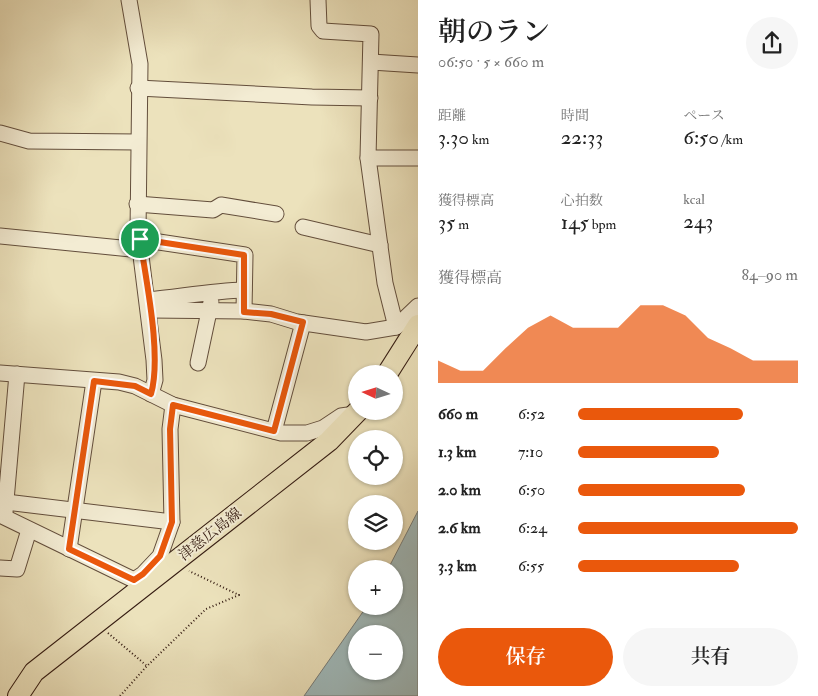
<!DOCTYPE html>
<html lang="ja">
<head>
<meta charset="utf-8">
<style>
	body { margin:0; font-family:"IM FELL Double Pica","Noto Serif JP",serif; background:#f6f6f6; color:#222; height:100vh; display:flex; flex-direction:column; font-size:19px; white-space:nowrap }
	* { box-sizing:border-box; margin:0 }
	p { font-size:16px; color:#767676 }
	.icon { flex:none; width:28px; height:28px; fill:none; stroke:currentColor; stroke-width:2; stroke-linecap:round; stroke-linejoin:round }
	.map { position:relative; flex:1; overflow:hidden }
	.drawer { display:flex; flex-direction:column; background:#fff; width:400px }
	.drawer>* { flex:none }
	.needle { width:32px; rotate:274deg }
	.controls { position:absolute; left:348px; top:365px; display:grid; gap:10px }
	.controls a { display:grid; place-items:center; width:55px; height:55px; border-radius:50%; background:#fff; box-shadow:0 1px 4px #0004; font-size:25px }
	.pin { position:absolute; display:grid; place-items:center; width:42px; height:42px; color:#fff; margin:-21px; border:2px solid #fff; border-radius:50%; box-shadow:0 1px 5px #0007 }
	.round { display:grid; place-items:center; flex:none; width:52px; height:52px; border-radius:26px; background:#f6f6f6 }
	.headline { display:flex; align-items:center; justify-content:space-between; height:85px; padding:0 20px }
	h1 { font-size:28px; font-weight:600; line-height:38px }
	.stats { display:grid; grid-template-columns:repeat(3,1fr); gap:8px; height:85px; padding:5px 20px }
	.stats div { display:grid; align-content:center }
	.stats b { font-size:21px; font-weight:600 }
	.stats small { font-size:14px; font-weight:400 }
	.stats p { font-size:14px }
	.chart { height:140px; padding:10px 20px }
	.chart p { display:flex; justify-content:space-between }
	.chart svg { width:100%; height:90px; margin-top:5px; fill:#ea580c; opacity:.7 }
	.cta { display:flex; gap:10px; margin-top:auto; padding:10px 20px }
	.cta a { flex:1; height:58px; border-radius:30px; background:#ea580c; color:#fff; font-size:20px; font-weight:600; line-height:58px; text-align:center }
	.cta a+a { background:#f6f6f6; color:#222 }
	ul { padding:0 20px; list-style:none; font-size:16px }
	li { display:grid; grid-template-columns:80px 60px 1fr; align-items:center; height:38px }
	li i { height:12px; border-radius:6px; background:#ea580c }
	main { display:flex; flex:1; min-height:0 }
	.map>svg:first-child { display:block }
	.water { fill:#9fbabc; stroke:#757b78; fill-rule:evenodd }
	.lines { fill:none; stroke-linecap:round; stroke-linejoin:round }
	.minor-casing { stroke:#634e3c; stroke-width:17 }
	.major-casing { stroke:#351c12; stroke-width:22 }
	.path { stroke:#351c12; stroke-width:2; stroke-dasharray:1 2.5; stroke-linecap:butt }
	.minor { stroke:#f3ecd3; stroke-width:15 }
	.major { stroke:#ece2bc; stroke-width:20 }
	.route-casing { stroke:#fff; stroke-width:10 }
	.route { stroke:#ea580c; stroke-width:6 }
	.labels { text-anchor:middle; stroke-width:4; stroke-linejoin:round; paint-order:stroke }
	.street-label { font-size:15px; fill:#351c12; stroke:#f3ecd3 }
</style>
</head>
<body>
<main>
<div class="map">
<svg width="418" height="696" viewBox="0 0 418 696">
	<rect width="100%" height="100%" fill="#ece2bc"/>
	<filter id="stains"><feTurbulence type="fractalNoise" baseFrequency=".004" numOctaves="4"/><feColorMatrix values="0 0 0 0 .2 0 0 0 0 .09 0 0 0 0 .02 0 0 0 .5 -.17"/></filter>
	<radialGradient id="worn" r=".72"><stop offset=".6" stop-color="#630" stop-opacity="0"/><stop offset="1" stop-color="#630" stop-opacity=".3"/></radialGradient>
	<!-- water -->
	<path class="water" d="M418,511V696H304L367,606H394V569H388ZM356,634H394V671H356Z"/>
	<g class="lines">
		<defs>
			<g id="minor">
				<polyline points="129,0 140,64 138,232 154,360 155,380 151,394"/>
				<polyline points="318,0 319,26 323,31 371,34 368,158 385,283 396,327"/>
				<polyline points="371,62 418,65"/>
				<polyline points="138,88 312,97 370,98"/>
				<polyline points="0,133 29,141 138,142"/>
				<polyline points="368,158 418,158"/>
				<polyline points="137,204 213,210 221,205 276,214"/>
				<polyline points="303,227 380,245"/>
				<polyline points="0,236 141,250"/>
				<polyline points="139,239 245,255 244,311"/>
				<path d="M148,300C180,297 212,291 244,290"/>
				<polyline points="150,310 244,311 271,314 297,322 366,332 396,327 418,306"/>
				<polyline points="198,363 211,302"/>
				<polyline points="0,373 119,382 135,386 173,405 281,433 307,433 323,428 341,416 355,414"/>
				<polyline points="274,431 303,323"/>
				<polyline points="6,502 172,522"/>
				<polyline points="5,512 17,374"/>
				<polyline points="0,515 134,580 140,587"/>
				<polyline points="69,549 94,381"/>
				<polyline points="0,568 17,569 29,530"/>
				<polyline points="134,580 143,574 160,556 172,522 170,429 173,405"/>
			</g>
			<g id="major">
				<polyline points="387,374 418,325"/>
				<polyline points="18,696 34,672 329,441 358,411"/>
			</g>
		</defs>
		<!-- minor casing -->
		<use href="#minor" class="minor-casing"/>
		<!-- major casing -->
		<use href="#major" class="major-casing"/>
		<!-- path -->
		<g class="path">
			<polyline points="108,633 147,666"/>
			<polyline points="120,696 146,667 206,609 239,595 189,571"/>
		</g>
		<!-- minor -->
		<use href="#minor" class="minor"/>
		<!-- major -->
		<use href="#major" class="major"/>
	</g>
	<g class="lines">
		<defs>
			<path id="route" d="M140,239L244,255V312L271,314L303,322L274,431L173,405L170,429L172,522L160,556L143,574L134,580L69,549L94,381L135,386L151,394C162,355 146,281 140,239Z"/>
		</defs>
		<!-- route casing -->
		<use href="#route" class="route-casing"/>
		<!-- route -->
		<use href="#route" class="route"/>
	</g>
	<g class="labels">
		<!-- street labels -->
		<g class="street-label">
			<text transform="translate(210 534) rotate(-38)" y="5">津慈広島線</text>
		</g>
	</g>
	<rect width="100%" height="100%" filter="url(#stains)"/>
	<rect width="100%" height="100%" fill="url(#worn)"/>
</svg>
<div class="controls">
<a><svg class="needle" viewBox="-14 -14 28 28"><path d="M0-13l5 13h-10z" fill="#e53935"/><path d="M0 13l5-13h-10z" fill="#767676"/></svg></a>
<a><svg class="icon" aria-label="locate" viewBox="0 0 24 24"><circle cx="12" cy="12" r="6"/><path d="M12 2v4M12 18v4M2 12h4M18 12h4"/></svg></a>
<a><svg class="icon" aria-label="layers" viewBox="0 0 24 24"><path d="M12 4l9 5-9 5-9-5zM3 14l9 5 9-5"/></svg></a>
<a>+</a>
<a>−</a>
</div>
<div class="pin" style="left:140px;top:239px;background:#1e9e55"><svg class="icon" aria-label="arrive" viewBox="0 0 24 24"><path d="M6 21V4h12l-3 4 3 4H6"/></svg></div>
</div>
<section class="drawer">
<div class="headline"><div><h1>朝のラン</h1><p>06:50 · 5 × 660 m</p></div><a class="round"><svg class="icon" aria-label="share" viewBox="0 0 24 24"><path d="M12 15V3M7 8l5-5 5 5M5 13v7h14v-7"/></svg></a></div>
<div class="stats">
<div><p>距離</p><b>3.30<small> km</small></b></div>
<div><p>時間</p><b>22:33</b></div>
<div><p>ペース</p><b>6:50<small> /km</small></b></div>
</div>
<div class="stats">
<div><p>獲得標高</p><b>35<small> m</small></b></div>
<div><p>心拍数</p><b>145<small> bpm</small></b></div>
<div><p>kcal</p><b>243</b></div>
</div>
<div class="chart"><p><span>獲得標高</span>84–90 m</p>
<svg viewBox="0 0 160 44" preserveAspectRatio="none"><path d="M0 44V33L10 38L20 38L30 27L40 17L50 11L60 17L70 17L80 17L90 6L100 6L110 11L120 22L130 27L140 33L150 33L160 33V44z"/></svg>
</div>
<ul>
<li><b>660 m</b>6:52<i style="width:75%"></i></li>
<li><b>1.3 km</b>7:10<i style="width:64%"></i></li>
<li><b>2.0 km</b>6:50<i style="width:76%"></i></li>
<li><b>2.6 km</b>6:24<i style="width:100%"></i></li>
<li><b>3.3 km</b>6:55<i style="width:73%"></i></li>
</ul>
<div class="cta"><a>保存</a><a>共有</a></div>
</section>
</main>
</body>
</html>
